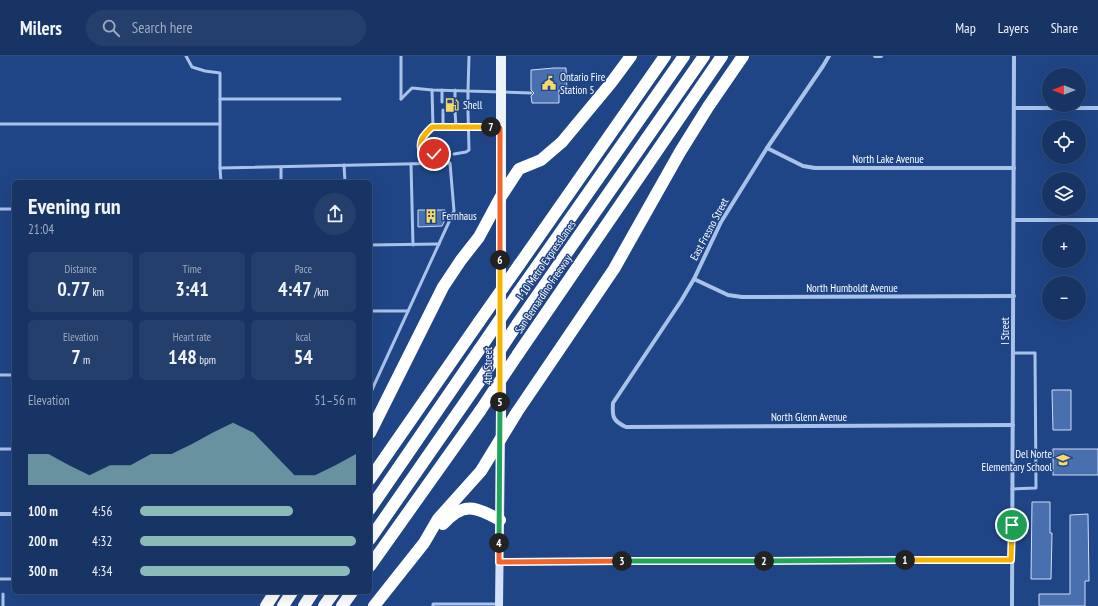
<!DOCTYPE html>
<html lang="en">
<head>
<meta charset="utf-8">
<style>
	body { margin:0; font-family:"PT Sans Narrow",sans-serif; background:#253f6d; color:#f1f3f6; height:100vh; display:flex; flex-direction:column; font-size:15px; white-space:nowrap }
	* { box-sizing:border-box; margin:0 }
	p { font-size:13px; color:#9faabf }
	.icon { flex:none; width:22px; height:22px; fill:none; stroke:currentColor; stroke-width:2; stroke-linecap:round; stroke-linejoin:round }
	.map { position:relative; flex:1; overflow:hidden }
	.panel { position:absolute; left:12px; top:124px; width:360px; height:414px; display:flex; flex-direction:column; background:#183464; border-radius:6px; box-shadow:0 4px 16px #0002,0 0 0 1px #364f78 }
	.panel>* { flex:none }
	.needle { width:26px; rotate:270deg }
	.tools { position:absolute; left:1042px; top:12px; display:grid; gap:8px }
	.tools a { display:grid; place-items:center; width:44px; height:44px; border-radius:50%; background:#183464; box-shadow:0 4px 16px #0002,0 0 0 1px #364f78; font-size:20px }
	.pin { position:absolute; display:grid; place-items:center; width:34px; height:34px; color:#fff; margin:-17px; border:2px solid #fff; border-radius:50%; box-shadow:0 1px 4px #0007 }
	.km { position:absolute; width:20px; height:20px; margin:-10px; border-radius:50%; background:#222; color:#fff; font-size:11px; line-height:20px; text-align:center }
	.round { display:grid; place-items:center; flex:none; width:42px; height:42px; border-radius:21px; background:#253f6d }
	.summary { display:flex; align-items:center; justify-content:space-between; height:68px; padding:0 16px }
	h1 { font-size:22px; font-weight:700; line-height:30px }
	.metrics { display:grid; grid-template-columns:repeat(3,1fr); gap:6px; height:68px; padding:4px 16px }
	.metrics div { display:grid; align-content:center; border-radius:6px; background:#253f6d; text-align:center }
	.metrics b { font-size:20px; font-weight:700 }
	.metrics small { font-size:11px; font-weight:400 }
	.metrics p { font-size:11px }
	.chart { height:112px; padding:8px 16px }
	.chart p { display:flex; justify-content:space-between }
	.chart svg { width:100%; height:72px; margin-top:4px; fill:#8bbbb9; opacity:.7 }
	ul { padding:0 16px; list-style:none; font-size:13px }
	li { display:grid; grid-template-columns:64px 48px 1fr; align-items:center; height:30px }
	li i { height:10px; border-radius:5px; background:#8bbbb9 }
	header { display:flex; align-items:center; gap:24px; box-sizing:border-box; height:56px; padding:0 20px; background:#183464; border-bottom:1px solid #364f78 }
	header strong { font-size:19px }
	nav { display:flex; gap:22px; margin-inline-start:auto; font-size:14px }
	.search { width:280px; height:36px; background:#253f6d; display:flex; align-items:center; gap:10px; box-sizing:border-box; padding:0 14px; border-radius:22px; color:#9faabf; font-size:15px }
	.map>svg:first-child { display:block }
	.building { fill:#496faf; stroke:#cedef7 }
	.lines { fill:none; stroke-linecap:round; stroke-linejoin:round }
	.service { stroke:#a9c2ea; stroke-width:3 }
	.minor { stroke:#a9c2ea; stroke-width:4 }
	.secondary { stroke:#d5e1f8; stroke-width:8 }
	.primary { stroke:#edf3fe; stroke-width:10 }
	.motorway { stroke:#fff; stroke-width:12 }
	.motorway-bridge { stroke:#fff; stroke-width:12 }
	.split-1-casing { stroke:#fff; stroke-width:8 }
	.split-2-casing { stroke:#fff; stroke-width:8 }
	.split-3-casing { stroke:#fff; stroke-width:8 }
	.split-4-casing { stroke:#fff; stroke-width:8 }
	.split-5-casing { stroke:#fff; stroke-width:8 }
	.split-6-casing { stroke:#fff; stroke-width:8 }
	.split-7-casing { stroke:#fff; stroke-width:8 }
	.split-8-casing { stroke:#fff; stroke-width:8 }
	.split-1 { stroke:#f5b400; stroke-width:5 }
	.split-2 { stroke:#22a559; stroke-width:5 }
	.split-3 { stroke:#22a559; stroke-width:5 }
	.split-4 { stroke:#f0652b; stroke-width:5 }
	.split-5 { stroke:#22a559; stroke-width:5 }
	.split-6 { stroke:#f5b400; stroke-width:5 }
	.split-7 { stroke:#f0652b; stroke-width:5 }
	.split-8 { stroke:#f5b400; stroke-width:5 }
	.labels { text-anchor:middle; stroke-width:3; stroke-linejoin:round; paint-order:stroke }
	.poi-label { font-size:11px; fill:#fff; stroke:#204586; text-anchor:start }
	.street-label { font-size:11px; fill:#fff; stroke:#204586 }
</style>
</head>
<body>
<header>
<strong>Milers</strong>
<div class="search"><svg class="icon" aria-label="search" viewBox="0 0 24 24"><circle cx="10" cy="10" r="6"/><path d="M15 15l6 6"/></svg>Search here</div>
<nav><a>Map</a><a>Layers</a><a>Share</a></nav>
</header>
<div class="map">
<svg width="1098" height="550" viewBox="0 0 1098 550">
	<rect width="100%" height="100%" fill="#204586"/>
	<!-- building -->
	<g class="building">
		<polygon points="554,12 566,12 567,34 559,34 559,47 532,47 531,40 534,37 531,34 531,14"/>
		<polygon points="418,154 445,154 444,166 442,170 418,171"/>
		<polygon points="1052,334 1071,334 1071,374 1053,374"/>
		<rect x="1053" y="393" width="45" height="26"/>
		<polygon points="1032,446 1050,446 1050,477 1052,477 1051,523 1031,523"/>
		<polygon points="1088,458 1089,525 1085,525 1085,550 1039,550 1039,538 1070,538 1070,459"/>
	</g>
	<g class="lines">
		<!-- service -->
		<g class="service">
			<polyline points="186,0 192,11 205,15 220,17 220,112"/>
			<polyline points="401,0 401,43"/>
			<polyline points="469,0 468,35 531,37"/>
			<polyline points="432,34 433,71 500,72"/>
			<polyline points="442,34 442,46"/>
			<polyline points="455,34 455,46"/>
			<polyline points="220,43 340,43"/>
			<polyline points="401,43 412,32 432,34 468,35 468,45"/>
			<polyline points="443,54 443,71"/>
			<polyline points="455,55 456,71"/>
			<polyline points="0,68 220,68"/>
			<path d="M433,71C423,80 418,84 422,98L435,99"/>
			<polyline points="454,98 466,96 469,94 468,55"/>
			<polyline points="411,108 413,189"/>
			<polyline points="344,109 345,126"/>
			<polyline points="281,111 281,126"/>
			<polyline points="221,126 220,112 450,107 454,155 370,338"/>
			<polyline points="0,153 14,153"/>
			<polyline points="370,189 439,188"/>
			<polyline points="370,255 408,255"/>
			<polyline points="0,319 14,319"/>
			<polyline points="0,393 14,393"/>
			<polyline points="1012,433 1036,432 1035,297 1013,297"/>
			<polyline points="0,523 14,523"/>
			<polyline points="3,538 3,550"/>
			<polyline points="433,550 433,548 499,548"/>
		</g>
		<!-- minor -->
		<g class="minor">
			<path d="M829,0L823,10L767,92L721,166L694,223L681,245L613,347C612,361 613,365 626,371L1013,369"/>
			<polyline points="875,0 881,0"/>
			<polyline points="1014,52 1098,52"/>
			<polyline points="767,92 803,110 815,112 1014,112"/>
			<polyline points="1014,164 1098,164"/>
			<polyline points="694,223 728,239 742,241 1014,240"/>
			<polyline points="0,458 14,458"/>
			<polyline points="500,506 1011,504"/>
			<polyline points="1012,550 1014,0"/>
		</g>
		<!-- secondary -->
		<polyline class="secondary" points="499,550 501,385"/>
		<!-- primary -->
		<polyline class="primary" points="501,0 501,384"/>
		<!-- motorway -->
		<g class="motorway">
			<polyline points="519,209 665,0"/>
			<polyline points="518,237 684,0"/>
			<polyline points="518,267 704,0"/>
			<polyline points="518,298 722,0"/>
			<polyline points="370,377 443,231 461,204 479,181 500,142 519,113 541,104 562,86 611,27 631,0"/>
			<polyline points="370,423 479,266"/>
			<polyline points="370,453 479,294"/>
			<path d="M443,468C464,445 475,451 500,464"/>
			<polyline points="370,483 479,326"/>
			<polyline points="370,510 480,355"/>
			<polyline points="266,550 275,536"/>
			<polyline points="283,550 292,536"/>
			<polyline points="304,550 313,536"/>
			<polyline points="324,550 334,536"/>
			<polyline points="342,550 352,536"/>
			<polyline points="374,550 424,487 438,463 481,415 517,356 614,213 680,96 708,51 743,0"/>
		</g>
		<!-- motorway-bridge -->
		<g class="motorway-bridge">
			<polyline points="479,266 519,209"/>
			<polyline points="479,294 518,237"/>
			<polyline points="479,326 518,267"/>
			<polyline points="480,355 518,298"/>
		</g>
	</g>
	<g class="lines">
		<defs>
			<polyline id="split-1" points="905,504 1011,504 1012,469"/>
			<polyline id="split-2" points="764,505 905,504"/>
			<polyline id="split-3" points="622,505 764,505"/>
			<polyline id="split-4" points="499,487 499,506 622,505"/>
			<polyline id="split-5" points="499,487 500,346"/>
			<polyline id="split-6" points="500,204 500,346"/>
			<polyline id="split-7" points="491,71 500,72 500,204"/>
			<path id="split-8" d="M434,98H422C418,84 423,80 432,71H491"/>
		</defs>
		<!-- split-1 casing -->
		<use href="#split-1" class="split-1-casing"/>
		<!-- split-2 casing -->
		<use href="#split-2" class="split-2-casing"/>
		<!-- split-3 casing -->
		<use href="#split-3" class="split-3-casing"/>
		<!-- split-4 casing -->
		<use href="#split-4" class="split-4-casing"/>
		<!-- split-5 casing -->
		<use href="#split-5" class="split-5-casing"/>
		<!-- split-6 casing -->
		<use href="#split-6" class="split-6-casing"/>
		<!-- split-7 casing -->
		<use href="#split-7" class="split-7-casing"/>
		<!-- split-8 casing -->
		<use href="#split-8" class="split-8-casing"/>
		<!-- split-1 -->
		<use href="#split-1" class="split-1"/>
		<!-- split-2 -->
		<use href="#split-2" class="split-2"/>
		<!-- split-3 -->
		<use href="#split-3" class="split-3"/>
		<!-- split-4 -->
		<use href="#split-4" class="split-4"/>
		<!-- split-5 -->
		<use href="#split-5" class="split-5"/>
		<!-- split-6 -->
		<use href="#split-6" class="split-6"/>
		<!-- split-7 -->
		<use href="#split-7" class="split-7"/>
		<!-- split-8 -->
		<use href="#split-8" class="split-8"/>
	</g>
	<!-- icons -->
	<defs>
		<symbol id="civic-bare" viewBox="-9 -9 18 18"><path d="M-.6-6.5H3V-4.5H.6V-3L4-1V1h2V6H-6V1h2V-1L-.6-3ZM-1.2 2.5V6h2.4V2.5Z" fill="#f7d96a" stroke="#204586" stroke-width="2.5" paint-order="stroke"/></symbol>
		<symbol id="fuel-bare" viewBox="-9 -9 18 18"><path d="M-5.5-6h7V0h2V4h1.3V-2.5L3-4.5l.8-.8L6-3V5H2.5V1h-1V6h-7ZM-4.2-4.7v3.2H.2V-4.7Z" fill="#f7d96a" stroke="#204586" stroke-width="2.5" paint-order="stroke"/></symbol>
		<symbol id="building-bare" viewBox="-9 -9 18 18"><path d="M-4-6H4V6H1V3H-1V6H-4ZM-2.5-4.3h1.7v1.8h-1.7ZM.8-4.3h1.7v1.8H.8ZM-2.5-1h1.7V.8h-1.7ZM.8-1h1.7V.8H.8Z" fill="#f7d96a" stroke="#204586" stroke-width="2.5" paint-order="stroke"/></symbol>
		<symbol id="school-bare" viewBox="-9 -9 18 18"><path d="M0-5L7-2L0 1L-7-2ZM-4 1L0 2.5L4 1V4Q0 6-4 4Z" fill="#f7d96a" stroke="#204586" stroke-width="2.5" paint-order="stroke"/></symbol>
	</defs>
	<g fill-rule="evenodd">
		<use href="#civic-bare" x="539" y="17" width="20" height="20"/>
		<use href="#fuel-bare" x="442" y="39" width="20" height="20"/>
		<use href="#building-bare" x="421" y="150" width="20" height="20"/>
		<use href="#school-bare" x="1053" y="394" width="20" height="20"/>
	</g>
	<g class="labels">
		<!-- poi labels -->
		<g class="poi-label">
			<text x="560" y="25">Ontario Fire<tspan x="560" dy="13">Station 5</tspan></text>
			<text x="463" y="53">Shell</text>
			<text x="442" y="164">Fernhaus</text>
			<text x="1052" y="402" text-anchor="end">Del Norte<tspan x="1052" dy="13">Elementary School</tspan></text>
		</g>
		<!-- street labels -->
		<g class="street-label">
			<text x="888" y="107">North Lake Avenue</text>
			<text transform="translate(709 173) rotate(-62)" y="4">East Fresno Street</text>
			<text transform="translate(546 204) rotate(-55)" y="4">I-10 Metro ExpressLanes</text>
			<text x="852" y="236">North Humboldt Avenue</text>
			<text transform="translate(543 238) rotate(-56)" y="4">San Bernardino Freeway</text>
			<text transform="translate(1005 275) rotate(-90)" y="4">I Street</text>
			<text transform="translate(488 310) rotate(-90)" y="4">4th Street</text>
			<text x="809" y="365">North Glenn Avenue</text>
		</g>
	</g>
</svg>
<div class="tools">
<a><svg class="needle" viewBox="-14 -14 28 28"><path d="M0-13l5 13h-10z" fill="#e53935"/><path d="M0 13l5-13h-10z" fill="#9faabf"/></svg></a>
<a><svg class="icon" aria-label="locate" viewBox="0 0 24 24"><circle cx="12" cy="12" r="6"/><path d="M12 2v4M12 18v4M2 12h4M18 12h4"/></svg></a>
<a><svg class="icon" aria-label="layers" viewBox="0 0 24 24"><path d="M12 4l9 5-9 5-9-5zM3 14l9 5 9-5"/></svg></a>
<a>+</a>
<a>−</a>
</div>
<div class="pin" style="left:1012px;top:469px;background:#1e9e55"><svg class="icon" aria-label="arrive" viewBox="0 0 24 24"><path d="M6 21V4h12l-3 4 3 4H6"/></svg></div>
<div class="pin" style="left:434px;top:98px;background:#d93025"><svg class="icon" aria-label="check" viewBox="0 0 24 24"><path d="M5 12l5 5 9-10"/></svg></div>
<b class="km" style="left:905px;top:504px">1</b>
<b class="km" style="left:764px;top:505px">2</b>
<b class="km" style="left:622px;top:505px">3</b>
<b class="km" style="left:499px;top:487px">4</b>
<b class="km" style="left:500px;top:346px">5</b>
<b class="km" style="left:500px;top:204px">6</b>
<b class="km" style="left:491px;top:71px">7</b>
<section class="panel">
<div class="summary"><div><h1>Evening run</h1><p>21:04</p></div><a class="round"><svg class="icon" aria-label="share" viewBox="0 0 24 24"><path d="M12 15V3M7 8l5-5 5 5M5 13v7h14v-7"/></svg></a></div>
<div class="metrics">
<div><p>Distance</p><b>0.77<small> km</small></b></div>
<div><p>Time</p><b>3:41</b></div>
<div><p>Pace</p><b>4:47<small> /km</small></b></div>
</div>
<div class="metrics">
<div><p>Elevation</p><b>7<small> m</small></b></div>
<div><p>Heart rate</p><b>148<small> bpm</small></b></div>
<div><p>kcal</p><b>54</b></div>
</div>
<div class="chart"><p><span>Elevation</span>51–56 m</p>
<svg viewBox="0 0 160 44" preserveAspectRatio="none"><path d="M0 44V25L10 25L20 32L30 38L40 32L50 32L60 25L70 25L80 19L90 12L100 6L110 12L120 25L130 38L140 38L150 32L160 25V44z"/></svg>
</div>
<ul>
<li><b>100 m</b>4:56<i style="width:71%"></i></li>
<li><b>200 m</b>4:32<i style="width:100%"></i></li>
<li><b>300 m</b>4:34<i style="width:97%"></i></li>
</ul>
</section>
</div>
</body>
</html>
